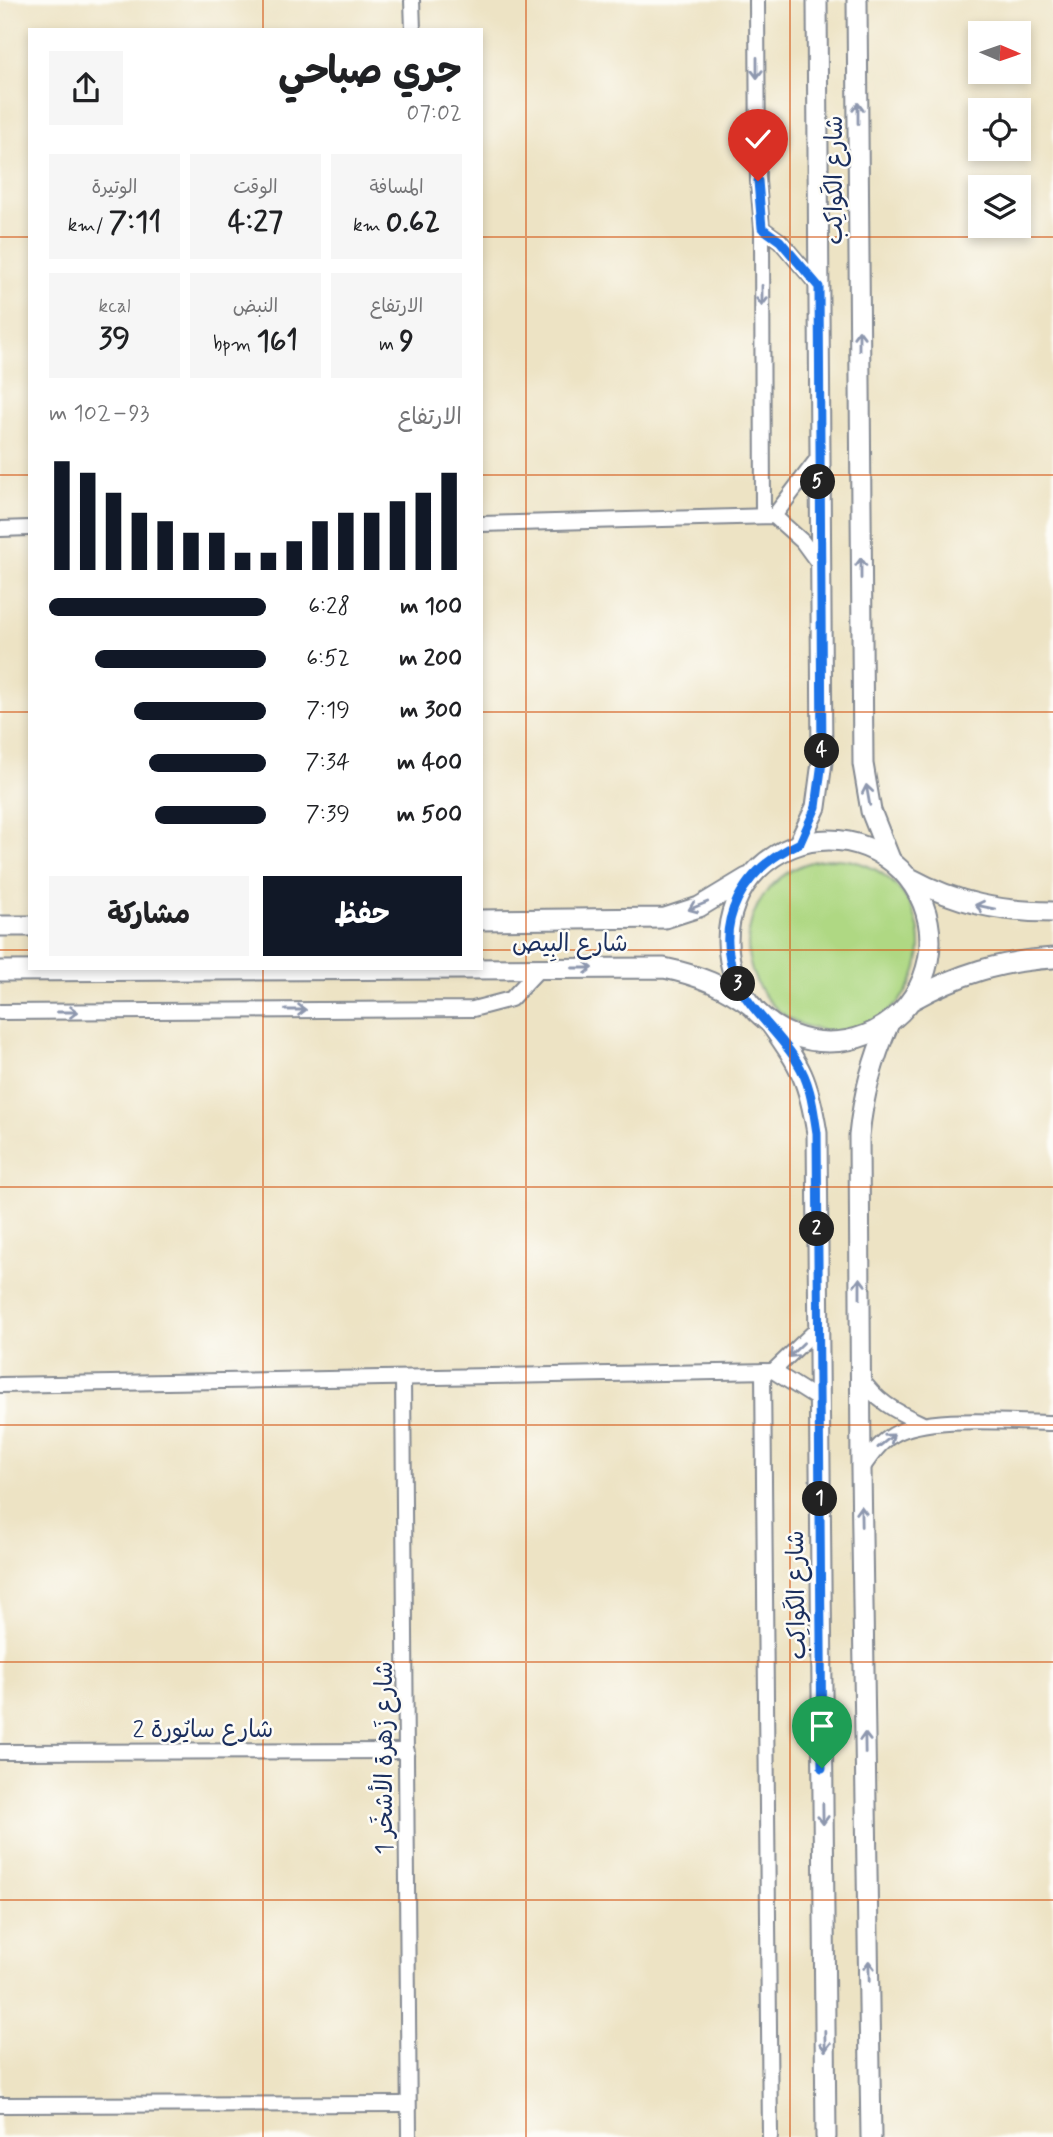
<!DOCTYPE html>
<html lang="ar">
<head>
<meta charset="utf-8">
<style>
	body { margin:0; font-family:Mynerve,"Playpen Sans Arabic",sans-serif; background:#f6f6f6; color:#202124; direction:rtl; height:100vh; display:flex; flex-direction:column; font-size:26px; white-space:nowrap }
	* { box-sizing:border-box; margin:0 }
	p { font-size:23px; color:#757577 }
	.icon { flex:none; width:38px; height:38px; fill:none; stroke:currentColor; stroke-width:2; stroke-linecap:round; stroke-linejoin:round }
	.map { position:relative; flex:1; overflow:hidden; direction:ltr }
	.details { position:absolute; left:28px; top:28px; width:455px; height:942px; display:flex; flex-direction:column; background:#fff; border-radius:0px; box-shadow:0 4px 10px #0003; direction:rtl }
	.details>* { flex:none }
	.needle { width:46px; rotate:92deg }
	.fabs { position:absolute; left:968px; top:21px; display:grid; gap:14px }
	.fabs a { display:grid; place-items:center; width:63px; height:63px; border-radius:0px; background:#fff; box-shadow:0 4px 10px #0003; font-size:35px }
	.pin { position:absolute; display:grid; place-items:center; width:60px; height:60px; color:#fff; margin:-72px -30px; border-radius:50% 50% 50% 0; rotate:-45deg; box-shadow:0 0 7px #0007 }
	.pin .icon { rotate:45deg }
	.km { position:absolute; width:35px; height:35px; margin:-18px; border-radius:50%; background:#222; color:#fff; font-size:19px; line-height:35px; text-align:center }
	.round { display:grid; place-items:center; flex:none; width:74px; height:74px; border-radius:0px; background:#f6f6f6 }
	.summary { display:flex; align-items:center; justify-content:space-between; height:119px; padding:0 21px }
	h1 { font-size:38px; font-weight:700; line-height:52px }
	.figures { display:grid; grid-template-columns:repeat(3,1fr); gap:10px; height:119px; padding:7px 21px }
	.figures div { display:grid; align-content:center; border-radius:0px; background:#f6f6f6; text-align:center }
	.figures b { font-size:30px; font-weight:700 }
	.figures small { font-size:19px; font-weight:400 }
	.figures p { font-size:19px }
	.chart { height:196px; padding:14px 21px }
	.chart p { display:flex; justify-content:space-between }
	.chart svg { width:100%; height:126px; margin-top:7px; stroke:#111827; stroke-width:6 }
	.button { display:flex; gap:14px; margin-top:auto; padding:14px 21px }
	.button a { flex:1; height:80px; border-radius:0px; background:#111827; color:#fff; font-size:28px; font-weight:700; line-height:80px; text-align:center }
	.button a+a { background:#f6f6f6; color:#202124 }
	ul { padding:0 21px; list-style:none; font-size:23px }
	li { display:grid; grid-template-columns:112px 84px 1fr; align-items:center; height:52px }
	li i { height:18px; border-radius:9px; background:#111827 }
	.map>svg:first-child { display:block }
	.green { fill:#afd883; stroke:#658470; stroke-width:2 }
	.lines { fill:none; stroke-linecap:round; stroke-linejoin:round }
	.minor-casing { stroke:#848991; stroke-width:18 }
	.tertiary-casing { stroke:#848991; stroke-width:23 }
	.minor { stroke:#fff; stroke-width:14 }
	.tertiary { stroke:#fff; stroke-width:19 }
	.oneway { stroke:#8d97ae }
	.route-casing { stroke:#fff; stroke-width:14 }
	.route { stroke:#1a73e8; stroke-width:9 }
	.grid { fill:none; stroke:#d45514; stroke-width:2; stroke-opacity:0.55 }
	.labels { text-anchor:middle; stroke-width:5; stroke-linejoin:round; paint-order:stroke }
	.street-label { font-size:24px; fill:#1b2f5e; stroke:#fdfcf7 }
</style>
</head>
<body>
<div class="map">
<svg width="1053" height="2137" viewBox="0 0 1053 2137">
	<rect width="100%" height="100%" fill="#fdfcf7"/>
	<filter id="ink" filterUnits="userSpaceOnUse"><feTurbulence type="fractalNoise" baseFrequency=".0143" numOctaves="2"/><feDisplacementMap in="SourceGraphic" scale="14" xChannelSelector="R" yChannelSelector="G"/><feConvolveMatrix kernelMatrix="1 2 1 2 8 2 1 2 1" color-interpolation-filters="sRGB"/></filter>
	<filter id="wash" filterUnits="userSpaceOnUse"><feTurbulence type="fractalNoise" baseFrequency=".00686" numOctaves="4" result="noise"/><feDisplacementMap in="SourceGraphic" scale="28" xChannelSelector="R" yChannelSelector="G"/><feGaussianBlur stdDeviation="1.57" result="paint"/><feColorMatrix in="noise" values="0 0 0 0 0 0 0 0 0 0 0 0 0 0 0 0 0 1.4 0 .05"/><feComposite in="paint" operator="in"/></filter>
	<g filter="url(#wash)">
		<rect width="100%" height="100%" fill="#ede3c4"/>
		<!-- green -->
		<circle class="green" cx="834" cy="945" r="86"/>
	</g>
	<g filter="url(#ink)">
		<g class="lines">
			<defs>
				<g id="minor">
					<polyline points="412,0 413,30"/>
					<polyline points="757,0 758,181 762,228 780,241 819,287"/>
					<polyline points="762,228 763,516"/>
					<polyline points="774,516 818,458"/>
					<polyline points="481,524 774,516 802,541 821,567"/>
					<polyline points="0,529 30,528"/>
					<polyline points="0,1012 473,1009 511,999 540,968"/>
					<polyline points="763,1371 770,2137"/>
					<polyline points="773,1371 817,1329"/>
					<path d="M860,1377C876,1401 895,1411 921,1423"/>
					<polyline points="403,1378 409,2137"/>
					<polyline points="0,1385 773,1371 819,1400"/>
					<path d="M861,1470C870,1457 879,1443 893,1435C926,1414 1012,1423 1053,1423"/>
					<polyline points="0,1752 407,1751"/>
					<polyline points="0,2105 408,2104"/>
				</g>
				<g id="tertiary">
					<polyline points="857,0 863,764 871,811 890,859"/>
					<circle cx="829" cy="941" r="101"/>
					<polyline points="799,843 816,807 822,762 817,0"/>
					<path d="M910,878C956,903 1001,912 1053,912"/>
					<polyline points="481,920 665,918 699,907 747,878"/>
					<polyline points="0,926 30,926"/>
					<path d="M0,971L664,968C698,975 725,986 753,1007"/>
					<path d="M912,1000C958,974 1001,961 1053,958"/>
					<path d="M770,1023C801,1068 808,1078 817,1133L826,2137"/>
					<path d="M871,2137L861,1470L859,1136C863,1095 872,1061 889,1023"/>
				</g>
			</defs>
			<!-- minor casing -->
			<use href="#minor" class="minor-casing"/>
			<!-- tertiary casing -->
			<use href="#tertiary" class="tertiary-casing"/>
			<!-- minor -->
			<use href="#minor" class="minor"/>
			<!-- tertiary -->
			<use href="#tertiary" class="tertiary"/>
		</g>
		<!-- one-way arrows -->
		<defs><path id="oneway-shaft" d="M-6 0H5M1.5-3L5.5 0L1.5 3" fill="none" stroke-width="1.6" stroke-linecap="round" stroke-linejoin="round" transform="scale(1.75)"/></defs>
		<g class="oneway">
			<use href="#oneway-shaft" transform="translate(757 68) rotate(90)"/>
			<use href="#oneway-shaft" transform="translate(858 113) rotate(-90)"/>
			<use href="#oneway-shaft" transform="translate(762 296) rotate(90)"/>
			<use href="#oneway-shaft" transform="translate(859 340) rotate(-90)"/>
			<use href="#oneway-shaft" transform="translate(861 568) rotate(-90)"/>
			<use href="#oneway-shaft" transform="translate(868 795) rotate(-100)"/>
			<use href="#oneway-shaft" transform="translate(698 906) rotate(158)"/>
			<use href="#oneway-shaft" transform="translate(985 907) rotate(-168)"/>
			<use href="#oneway-shaft" transform="translate(583 968)"/>
			<use href="#oneway-shaft" transform="translate(296 1010)"/>
			<use href="#oneway-shaft" transform="translate(68 1012)"/>
			<use href="#oneway-shaft" transform="translate(860 1288) rotate(-90)"/>
			<use href="#oneway-shaft" transform="translate(796 1350) rotate(136)"/>
			<use href="#oneway-shaft" transform="translate(886 1441) rotate(-39)"/>
			<use href="#oneway-shaft" transform="translate(861 1516) rotate(-91)"/>
			<use href="#oneway-shaft" transform="translate(865 1743) rotate(-91)"/>
			<use href="#oneway-shaft" transform="translate(823 1814) rotate(89)"/>
			<use href="#oneway-shaft" transform="translate(869 1971) rotate(-91)"/>
			<use href="#oneway-shaft" transform="translate(825 2041) rotate(89)"/>
		</g>
	</g>
	<g class="lines" filter="url(#ink)">
		<defs>
			<path id="route" d="M758,181L762,228L780,241L819,287L822,762L816,807L800,843C744,868 711,921 737,981C748,1009 781,1034 797,1062C811,1084 813,1108 817,1133L822,1768"/>
		</defs>
		<!-- route casing -->
		<use href="#route" class="route-casing"/>
		<!-- route -->
		<use href="#route" class="route"/>
	</g>
	<!-- grid -->
	<path class="grid" d="M263,0V30M526,0V2137M790,0V2137M0,237H30M481,237H1053M0,475H30M481,475H1053M0,712H30M481,712H1053M0,950H30M481,950H1053M263,968V2137M0,1187H1053M0,1425H1053M0,1662H1053M0,1900H1053"/>
	<g class="labels">
		<!-- street labels -->
		<g class="street-label">
			<text transform="translate(834 180) rotate(-90)" y="8">شارع الكَواكِب</text>
			<text x="570" y="951">شارع البِيص</text>
			<text transform="translate(796 1595) rotate(-91)" y="8">شارع الكَواكِب</text>
			<text x="203" y="1737">شارع سايُورة 2</text>
			<text transform="translate(384 1758) rotate(-90)" y="8">شارع زَهرة الأشخَر 1</text>
		</g>
	</g>
</svg>
<div class="fabs">
<a><svg class="needle" viewBox="-14 -14 28 28"><path d="M0-13l5 13h-10z" fill="#e53935"/><path d="M0 13l5-13h-10z" fill="#757577"/></svg></a>
<a><svg class="icon" aria-label="locate" viewBox="0 0 24 24"><circle cx="12" cy="12" r="6"/><path d="M12 2v4M12 18v4M2 12h4M18 12h4"/></svg></a>
<a><svg class="icon" aria-label="layers" viewBox="0 0 24 24"><path d="M12 4l9 5-9 5-9-5zM3 14l9 5 9-5"/></svg></a>
</div>
<div class="pin" style="left:822px;top:1768px;background:#1e9e55"><svg class="icon" aria-label="arrive" viewBox="0 0 24 24"><path d="M6 21V4h12l-3 4 3 4H6"/></svg></div>
<div class="pin" style="left:758px;top:181px;background:#d93025"><svg class="icon" aria-label="check" viewBox="0 0 24 24"><path d="M5 12l5 5 9-10"/></svg></div>
<b class="km" style="left:820px;top:1499px">1</b>
<b class="km" style="left:817px;top:1229px">2</b>
<b class="km" style="left:738px;top:984px">3</b>
<b class="km" style="left:822px;top:751px">4</b>
<b class="km" style="left:818px;top:482px">5</b>
<section class="details">
<div class="summary"><div><h1>جري صباحي</h1><p>07:02</p></div><a class="round"><svg class="icon" aria-label="share" viewBox="0 0 24 24"><path d="M12 15V3M7 8l5-5 5 5M5 13v7h14v-7"/></svg></a></div>
<div class="figures">
<div><p>المسافة</p><b>0.62<small> km</small></b></div>
<div><p>الوقت</p><b>4:27</b></div>
<div><p>الوتيرة</p><b>7:11<small> /km</small></b></div>
</div>
<div class="figures">
<div><p>الارتفاع</p><b>9<small> m</small></b></div>
<div><p>النبض</p><b>161<small> bpm</small></b></div>
<div><p>kcal</p><b>39</b></div>
</div>
<div class="chart"><p><span>الارتفاع</span>93–102 m</p>
<svg viewBox="0 0 160 44" preserveAspectRatio="none"><path d="M5 44V6M15 44V10M25 44V17M35 44V24M45 44V27M55 44V31M65 44V31M75 44V38M85 44V38M95 44V34M105 44V27M115 44V24M125 44V24M135 44V20M145 44V17M155 44V10"/></svg>
</div>
<ul>
<li><b>100 m</b>6:28<i style="width:100%"></i></li>
<li><b>200 m</b>6:52<i style="width:79%"></i></li>
<li><b>300 m</b>7:19<i style="width:61%"></i></li>
<li><b>400 m</b>7:34<i style="width:54%"></i></li>
<li><b>500 m</b>7:39<i style="width:51%"></i></li>
</ul>
<div class="button"><a>حفظ</a><a>مشاركة</a></div>
</section>
</div>
</body>
</html>
